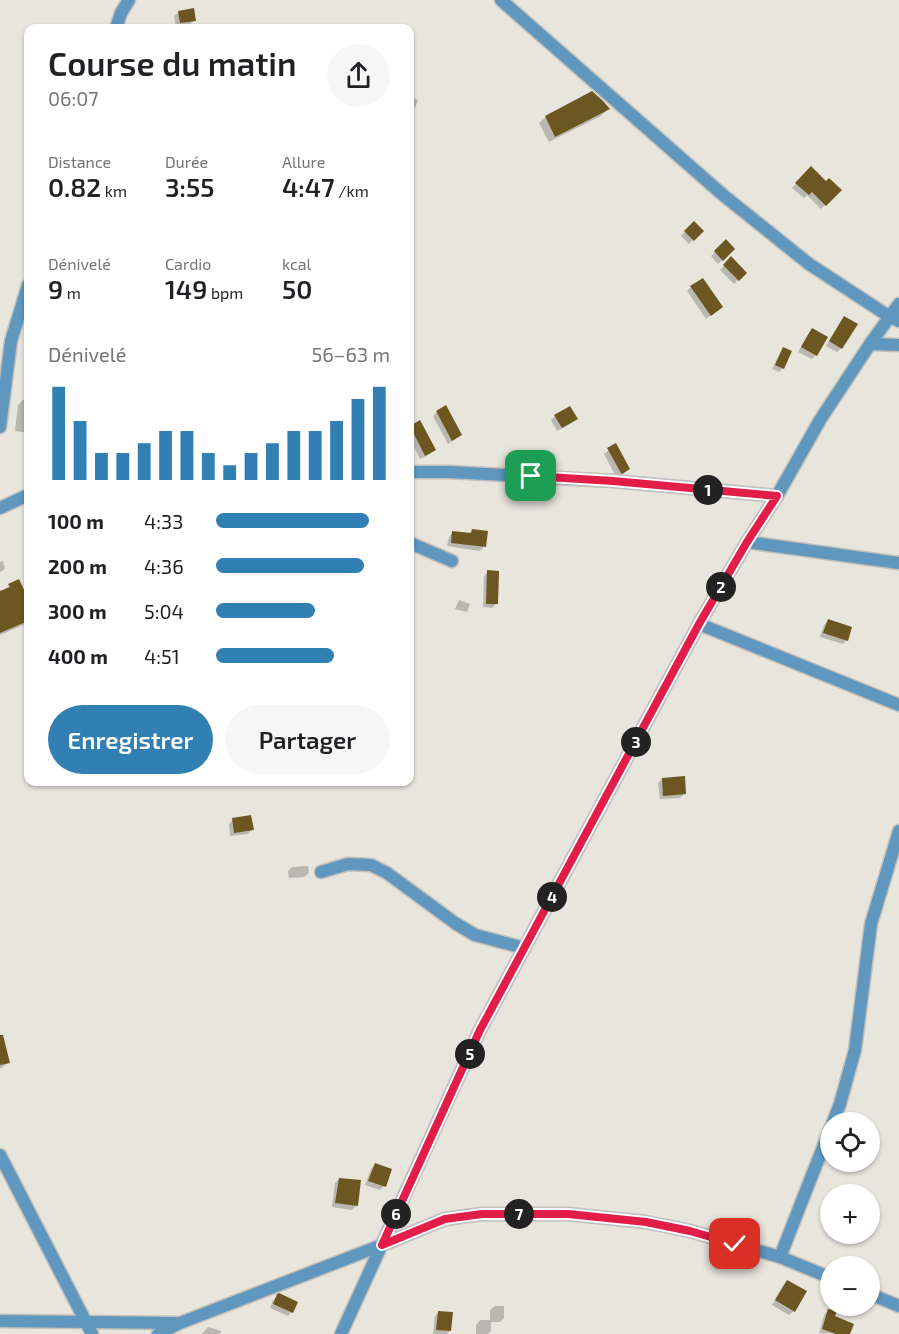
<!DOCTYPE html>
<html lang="fr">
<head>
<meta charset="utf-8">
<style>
	body { margin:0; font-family:"Exo 2",sans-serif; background:#f6f6f6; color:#202124; height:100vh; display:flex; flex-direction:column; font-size:22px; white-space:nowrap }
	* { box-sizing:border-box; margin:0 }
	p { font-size:20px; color:#757577 }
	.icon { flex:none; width:33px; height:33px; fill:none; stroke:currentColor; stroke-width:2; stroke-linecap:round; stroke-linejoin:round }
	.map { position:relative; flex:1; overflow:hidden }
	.details { position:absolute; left:24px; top:24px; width:390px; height:762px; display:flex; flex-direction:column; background:#fff; border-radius:12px; box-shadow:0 2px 4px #0004 }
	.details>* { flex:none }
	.fabs { position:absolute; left:820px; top:1112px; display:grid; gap:12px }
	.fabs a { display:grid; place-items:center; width:60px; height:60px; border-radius:50%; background:#fff; box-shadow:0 2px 4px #0004; font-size:30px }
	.pin { position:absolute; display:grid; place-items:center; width:51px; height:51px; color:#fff; margin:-26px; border-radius:12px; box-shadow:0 3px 9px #0006 }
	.km { position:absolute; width:30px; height:30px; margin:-15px; border-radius:50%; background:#222; color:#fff; font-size:16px; line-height:30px; text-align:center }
	.round { display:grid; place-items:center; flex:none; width:63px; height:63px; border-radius:32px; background:#f6f6f6 }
	.summary { display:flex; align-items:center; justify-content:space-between; height:102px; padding:0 24px }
	h1 { font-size:33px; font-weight:600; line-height:45px }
	.metrics { display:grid; grid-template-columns:repeat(3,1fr); gap:9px; height:102px; padding:6px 24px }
	.metrics div { display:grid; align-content:center }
	.metrics b { font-size:26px; font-weight:600 }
	.metrics small { font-size:16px; font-weight:400 }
	.metrics p { font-size:16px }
	.chart { height:168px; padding:12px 24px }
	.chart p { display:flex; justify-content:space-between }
	.chart svg { width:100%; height:108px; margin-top:6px; stroke:#3280b3; stroke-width:6 }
	.cta { display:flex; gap:12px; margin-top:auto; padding:12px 24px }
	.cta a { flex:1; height:69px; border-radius:36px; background:#3280b3; color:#fff; font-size:24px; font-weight:600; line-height:69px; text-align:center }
	.cta a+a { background:#f6f6f6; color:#202124 }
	ul { padding:0 24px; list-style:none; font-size:20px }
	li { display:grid; grid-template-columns:96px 72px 1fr; align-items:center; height:45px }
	li i { height:15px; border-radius:8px; background:#3280b3 }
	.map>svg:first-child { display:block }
	.shadow { fill:#0003 }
	.building { fill:#6c5722 }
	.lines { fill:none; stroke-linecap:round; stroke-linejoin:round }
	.minor-casing { stroke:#c3c0b9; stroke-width:15 }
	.minor { stroke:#6097bf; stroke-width:12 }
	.route-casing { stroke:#fff; stroke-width:12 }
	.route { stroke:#e11d48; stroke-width:8 }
</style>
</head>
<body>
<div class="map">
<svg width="899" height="1334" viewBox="0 0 899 1334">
	<rect width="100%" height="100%" fill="#e8e5dd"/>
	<!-- shadow -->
	<g class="shadow">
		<polygon points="179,12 194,20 190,25 176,27 174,16"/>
		<polygon points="410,76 413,77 410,86"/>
		<polygon points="410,97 418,100 410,120"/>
		<polygon points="608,109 601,116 549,142 539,123 546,117"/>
		<polygon points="811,168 826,183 840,190 821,209 807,195 804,198 792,188"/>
		<polygon points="694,223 702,231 689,244 681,236"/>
		<polygon points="726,241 733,249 718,264 711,256"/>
		<polygon points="731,259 745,273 734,284 720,270"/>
		<polygon points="691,287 721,307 706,319 687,291"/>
		<polygon points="841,322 841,348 837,352 826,346"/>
		<polygon points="812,330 826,338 816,355 812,359 798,352 808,334"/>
		<polygon points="784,349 783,368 779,372 772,369 780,353"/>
		<polygon points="25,398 28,398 28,433 15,431 18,405"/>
		<polygon points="437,412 460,435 448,444 433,416"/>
		<polygon points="555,416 576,419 572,423 557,431 551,420"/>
		<polygon points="419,422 434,450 430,454 420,459 410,438 410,427"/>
		<polygon points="616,445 628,469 624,473 616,477 604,454"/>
		<polygon points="472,531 484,546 480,551 447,546 449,537 453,532 468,534"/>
		<polygon points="3,561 5,569 0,572 0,562"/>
		<polygon points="488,572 497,603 492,608 483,607 484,576"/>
		<polygon points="9,586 25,596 28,595 28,623 0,635 0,593"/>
		<polygon points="459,600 470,604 467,612 455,609"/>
		<polygon points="828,621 847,640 843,644 820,637 824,625"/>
		<polygon points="662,779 684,794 680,798 660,799 658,783"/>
		<polygon points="233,820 252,829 248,834 230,836 229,824"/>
		<polygon points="308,866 309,873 304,877 289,878 288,871 292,867"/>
		<polygon points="0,1036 9,1062 0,1069"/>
		<polygon points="375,1165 384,1186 380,1190 365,1185 371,1169"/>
		<polygon points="339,1179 357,1205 352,1210 332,1207 335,1183"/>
		<polygon points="787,1281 794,1311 789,1315 772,1305 783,1286"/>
		<polygon points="278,1296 292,1312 288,1316 270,1308 273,1300"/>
		<polygon points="495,1306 504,1306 504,1318 500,1322 491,1322 491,1331 488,1334 476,1334 476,1325 480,1320 490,1320 490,1310"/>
		<polygon points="828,1310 834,1317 848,1334 819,1333 824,1315"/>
		<polygon points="439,1312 450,1331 447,1334 433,1334 435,1316"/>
		<polygon points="208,1327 221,1331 220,1334 202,1334"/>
	</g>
	<!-- building -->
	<g class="building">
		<polygon points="194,8 196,21 180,23 178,11"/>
		<polygon points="592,91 603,101 610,109 555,137 545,116"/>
		<polygon points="811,166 826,181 829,178 842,190 826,206 812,192 809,195 795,183"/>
		<polygon points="694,221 704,231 694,241 684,231"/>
		<polygon points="726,239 735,249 723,261 714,251"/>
		<polygon points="731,256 747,273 739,281 723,265"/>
		<polygon points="703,278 723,307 711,316 690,286"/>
		<polygon points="844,316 858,324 842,349 829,341"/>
		<polygon points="812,328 828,337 817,356 801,347"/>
		<polygon points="783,347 792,351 784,369 775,365"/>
		<polygon points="446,405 462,435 452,441 436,411"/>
		<polygon points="570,406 578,419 562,428 554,415"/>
		<polygon points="420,420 436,450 425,456 410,426"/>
		<polygon points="616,443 630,469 622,474 621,473 607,448"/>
		<polygon points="472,529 488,531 486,547 451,543 452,531 471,533"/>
		<polygon points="487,570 499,571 498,604 486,604"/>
		<polygon points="19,579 26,594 28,593 28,621 0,633 0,591 10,587 8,584"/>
		<polygon points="828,619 852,627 848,641 823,633"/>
		<polygon points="685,776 686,794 663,796 662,778"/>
		<polygon points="251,815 254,830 234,833 232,818"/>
		<polygon points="0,1035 3,1035 10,1063 0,1065"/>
		<polygon points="375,1163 392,1169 386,1187 368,1181"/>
		<polygon points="339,1178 361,1180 358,1206 335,1203"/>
		<polygon points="787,1280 807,1291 795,1312 775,1300"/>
		<polygon points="279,1293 298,1302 293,1313 273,1304 277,1294"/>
		<polygon points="828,1309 837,1311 835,1316 854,1324 850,1334 836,1334 822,1329"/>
		<polygon points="438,1311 453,1312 451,1331 436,1330"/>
	</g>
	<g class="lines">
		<defs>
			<g id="minor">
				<polyline points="501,0 723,195 809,264 890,317 899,321"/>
				<polyline points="116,28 121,13 129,0"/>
				<polyline points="870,344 899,345"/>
				<polyline points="0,427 11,341 28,285"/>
				<polyline points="410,472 449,472 613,481 777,496"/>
				<polyline points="0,508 28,495"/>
				<polyline points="747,542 899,563"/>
				<polyline points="410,543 452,561"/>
				<polyline points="699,624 899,705"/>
				<polyline points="321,872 348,864 371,865 387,873 455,923 475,935 524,948"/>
				<polyline points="833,1122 840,1104 855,1050 871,924 899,831"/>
				<polyline points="0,1155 92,1334"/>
				<polyline points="780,1257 831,1127"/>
				<polyline points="870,1294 899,1306"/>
				<polyline points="0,1321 176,1323"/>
				<polyline points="158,1334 180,1323 382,1245 445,1219 482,1214 568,1214 646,1222 690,1231 780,1257 831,1278"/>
				<polyline points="341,1334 480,1030 699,624 747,542 777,496 820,420 870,344 899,304"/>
			</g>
		</defs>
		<!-- minor casing -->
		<use href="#minor" class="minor-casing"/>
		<!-- minor -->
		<use href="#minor" class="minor"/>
	</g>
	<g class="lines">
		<defs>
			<polyline id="route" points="531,476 613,481 777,496 747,542 699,624 480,1030 382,1245 445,1219 482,1214 568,1214 646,1222 690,1231 735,1244"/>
		</defs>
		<!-- route casing -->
		<use href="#route" class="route-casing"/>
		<!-- route -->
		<use href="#route" class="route"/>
	</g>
</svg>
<div class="fabs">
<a><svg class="icon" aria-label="locate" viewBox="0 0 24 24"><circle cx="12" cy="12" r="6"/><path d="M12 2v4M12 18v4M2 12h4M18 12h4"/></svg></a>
<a>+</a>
<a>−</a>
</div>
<div class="pin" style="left:531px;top:476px;background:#1e9e55"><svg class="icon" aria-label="arrive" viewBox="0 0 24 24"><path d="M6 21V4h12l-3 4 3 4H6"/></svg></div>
<div class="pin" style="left:735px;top:1244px;background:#d93025"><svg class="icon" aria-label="check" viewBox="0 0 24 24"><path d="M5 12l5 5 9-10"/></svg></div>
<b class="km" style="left:708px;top:490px">1</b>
<b class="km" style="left:721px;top:587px">2</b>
<b class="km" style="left:636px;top:742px">3</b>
<b class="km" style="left:552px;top:897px">4</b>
<b class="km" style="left:470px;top:1054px">5</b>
<b class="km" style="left:396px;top:1214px">6</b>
<b class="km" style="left:519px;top:1214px">7</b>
<section class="details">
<div class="summary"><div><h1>Course du matin</h1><p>06:07</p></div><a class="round"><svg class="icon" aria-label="share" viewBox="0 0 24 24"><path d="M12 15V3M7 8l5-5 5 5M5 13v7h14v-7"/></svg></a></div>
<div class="metrics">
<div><p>Distance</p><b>0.82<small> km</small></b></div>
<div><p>Durée</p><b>3:55</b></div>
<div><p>Allure</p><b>4:47<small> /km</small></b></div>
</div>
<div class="metrics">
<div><p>Dénivelé</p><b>9<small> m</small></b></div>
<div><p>Cardio</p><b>149<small> bpm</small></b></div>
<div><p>kcal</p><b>50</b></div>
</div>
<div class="chart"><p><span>Dénivelé</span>56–63 m</p>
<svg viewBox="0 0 160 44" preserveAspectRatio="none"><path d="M5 44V6M15 44V20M25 44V33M35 44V33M45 44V29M55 44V24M65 44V24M75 44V33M85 44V38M95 44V33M105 44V29M115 44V24M125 44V24M135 44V20M145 44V11M155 44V6"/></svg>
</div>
<ul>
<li><b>100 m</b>4:33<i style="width:88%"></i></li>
<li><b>200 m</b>4:36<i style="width:85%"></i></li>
<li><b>300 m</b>5:04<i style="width:57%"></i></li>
<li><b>400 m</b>4:51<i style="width:68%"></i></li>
</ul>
<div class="cta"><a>Enregistrer</a><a>Partager</a></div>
</section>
</div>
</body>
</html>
